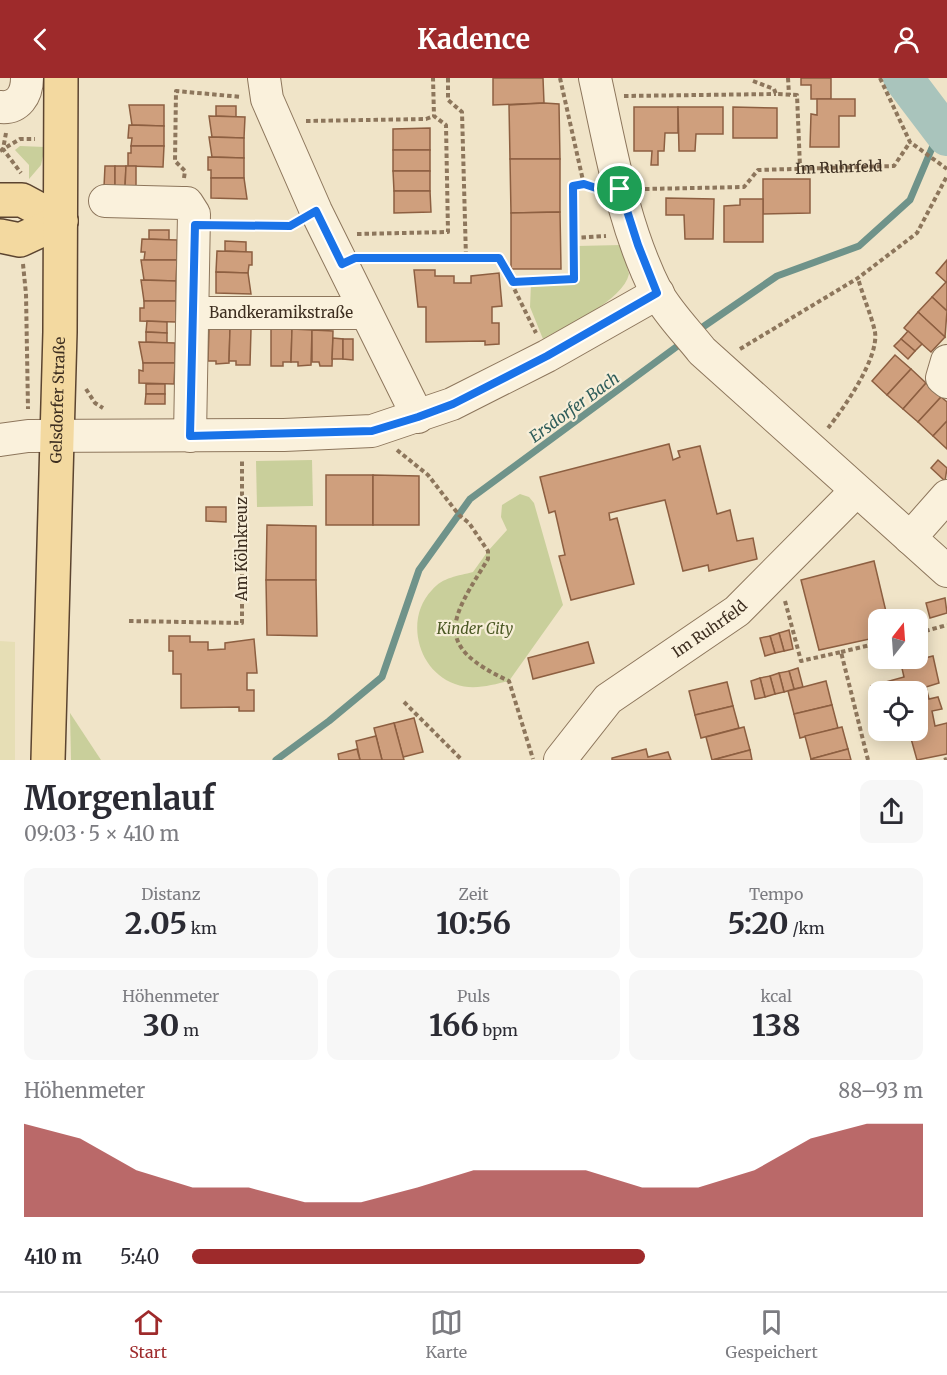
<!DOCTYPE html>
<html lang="de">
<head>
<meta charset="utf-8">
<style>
	body { margin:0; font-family:Merriweather,serif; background:#f7f7f7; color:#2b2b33; height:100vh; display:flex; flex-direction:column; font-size:22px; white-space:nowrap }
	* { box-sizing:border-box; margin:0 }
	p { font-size:20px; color:#7c7c81 }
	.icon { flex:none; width:33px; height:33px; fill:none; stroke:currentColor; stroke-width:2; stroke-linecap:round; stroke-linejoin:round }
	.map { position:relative; height:682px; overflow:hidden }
	.details { display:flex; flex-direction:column; background:#fff; flex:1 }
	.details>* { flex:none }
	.needle { width:39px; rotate:17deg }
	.controls { position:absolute; left:868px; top:531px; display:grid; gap:12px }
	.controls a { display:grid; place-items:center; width:60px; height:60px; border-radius:12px; background:#fff; box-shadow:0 3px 15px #0003; font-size:30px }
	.pin { position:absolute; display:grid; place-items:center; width:51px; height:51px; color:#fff; margin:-26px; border:3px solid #fff; border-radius:50%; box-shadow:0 2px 6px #0007 }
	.round { display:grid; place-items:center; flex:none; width:63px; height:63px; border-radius:12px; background:#f7f7f7 }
	.overview { display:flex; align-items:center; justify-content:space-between; height:102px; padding:0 24px }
	h1 { font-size:33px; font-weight:700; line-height:45px }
	.figures { display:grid; grid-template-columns:repeat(3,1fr); gap:9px; height:102px; padding:6px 24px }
	.figures div { display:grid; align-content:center; border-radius:12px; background:#f7f7f7; text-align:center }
	.figures b { font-size:30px; font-weight:700 }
	.figures small { font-size:16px; font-weight:400 }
	.figures p { font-size:16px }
	.chart { height:168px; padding:12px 24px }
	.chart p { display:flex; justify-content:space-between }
	.chart svg { width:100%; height:108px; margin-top:6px; fill:#9e2a2b; opacity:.7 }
	ul { padding:0 24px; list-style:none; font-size:20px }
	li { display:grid; grid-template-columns:96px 72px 1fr; align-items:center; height:45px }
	li i { height:15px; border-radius:8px; background:#9e2a2b }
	header { display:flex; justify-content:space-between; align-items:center; height:78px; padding:0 24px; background:#9e2a2b; color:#fff; font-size:27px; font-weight:700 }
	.dock { display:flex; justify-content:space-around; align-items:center; height:84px; border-top:2px solid #e1e1e2; background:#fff; font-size:16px; color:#7c7c81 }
	.dock a { display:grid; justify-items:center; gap:3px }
	.dock .selected { color:#9e2a2b }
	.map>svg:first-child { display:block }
	.farmland { fill:#e6deb5 }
	.green { fill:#c9cf9b }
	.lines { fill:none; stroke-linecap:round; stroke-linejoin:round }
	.stream { stroke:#6f938a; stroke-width:7 }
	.river { stroke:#a9c4bc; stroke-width:40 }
	.building { fill:#cf9f7d; stroke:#8d5f41; stroke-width:1.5 }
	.minor-casing { stroke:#8d765c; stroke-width:34 }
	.major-casing { stroke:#5b4430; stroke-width:36 }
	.path { stroke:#8d765c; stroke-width:4; stroke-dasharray:4.5 3; stroke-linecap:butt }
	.minor { stroke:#faf1dc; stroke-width:32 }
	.major { stroke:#f3d9a0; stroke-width:33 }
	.route-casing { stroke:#fff; stroke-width:12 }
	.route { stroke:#1a73e8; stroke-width:8 }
	.labels { text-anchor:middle; stroke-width:4.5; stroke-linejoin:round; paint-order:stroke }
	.street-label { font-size:15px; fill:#3d2e20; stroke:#f7eed8 }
	.park-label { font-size:15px; font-style:italic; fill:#4d5a26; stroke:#f7eed8 }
	.water-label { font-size:16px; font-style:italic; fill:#2f5d5a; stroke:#f7eed8 }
</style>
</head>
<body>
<header><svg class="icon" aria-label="back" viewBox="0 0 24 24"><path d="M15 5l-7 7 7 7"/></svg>Kadence<svg class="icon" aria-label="person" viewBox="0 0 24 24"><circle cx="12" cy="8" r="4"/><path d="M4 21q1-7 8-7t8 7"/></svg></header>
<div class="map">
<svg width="947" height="682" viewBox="0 0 947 682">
	<rect width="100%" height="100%" fill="#f0e4c8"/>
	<!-- farmland -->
	<polygon class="farmland" points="0,563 15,564 15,682 0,682"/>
	<!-- green -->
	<g class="green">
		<polygon points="20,68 45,69 41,87 29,101 29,87 15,72"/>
		<path d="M621,167L629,196C623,223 567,247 543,261L530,229L531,205L578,204L577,168Z"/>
		<polygon points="312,382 313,428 257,429 256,383"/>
		<path d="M520,416L529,419L534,425L563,527L509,603C491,607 473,613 455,606C418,593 404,541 432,512C443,499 458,498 473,494L488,473L507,452L501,439L502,427Z"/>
		<polygon points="70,635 101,682 71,682"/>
	</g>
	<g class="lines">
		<!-- stream -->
		<g class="stream">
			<polyline points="697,253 777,198 859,168 910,122 940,51"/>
			<polyline points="276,682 329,643 382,599 419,492 470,421 683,264"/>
		</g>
		<!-- river -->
		<polyline class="river" points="903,0 947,58"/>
	</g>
	<!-- building -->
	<g class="building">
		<polygon points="493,0 543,0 544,25 493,27"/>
		<polygon points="801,0 831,0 831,21 811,21 811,7 801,7"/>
		<polygon points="817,21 855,21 855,38 839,38 839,69 810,69 811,36 817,37"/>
		<polygon points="544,25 559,26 560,81 510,81 509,27"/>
		<polygon points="129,27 164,27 164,48 132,47"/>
		<polygon points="216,28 236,28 236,39 216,38"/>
		<polygon points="634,29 678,29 678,55 665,55 664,73 658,73 658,87 651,87 652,73 634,73"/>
		<polygon points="678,29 723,29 723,56 696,56 695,73 679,73"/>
		<polygon points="733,29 777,30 777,60 733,60"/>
		<polygon points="209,38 245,39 244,60 212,59"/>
		<polygon points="129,47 164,48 164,68 131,68 132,60 128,60"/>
		<polygon points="430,50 430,72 393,72 393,51"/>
		<polygon points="209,59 244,60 244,80 212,79"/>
		<polygon points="131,68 164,68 163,89 128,88 128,75 131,75"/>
		<rect x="393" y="72" width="37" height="21"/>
		<polygon points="208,79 244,80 244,100 211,100 211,92 208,92"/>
		<polygon points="510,81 560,81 560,134 511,135"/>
		<polygon points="105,88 115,88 115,109 104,109"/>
		<polygon points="115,88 126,88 125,109 115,109"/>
		<polygon points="126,88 136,88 136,109 125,109"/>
		<polygon points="393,93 430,93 430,113 394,113"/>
		<polygon points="211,100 244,100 247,121 211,120"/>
		<polygon points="763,101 810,101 810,135 763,136"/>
		<polygon points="394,113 430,113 431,134 394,135"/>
		<polygon points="666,120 714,121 713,161 685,161 684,137 666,137"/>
		<polygon points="740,121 763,121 763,164 724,164 724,128 740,127"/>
		<polygon points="560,134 561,191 511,191 511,135"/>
		<polygon points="149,152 169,152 169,162 149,161"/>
		<polygon points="142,161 177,162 177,182 144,182 145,174 141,174"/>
		<polygon points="225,163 246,164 246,174 225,173"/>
		<polygon points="217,173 252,174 252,187 249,187 248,195 216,194"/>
		<polygon points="141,182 177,182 176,203 144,202"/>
		<polygon points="947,182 947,205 936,195"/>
		<polygon points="414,192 435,192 435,198 454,198 454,205 471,205 471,198 499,195 502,228 492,229 492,245 499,245 499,266 485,267 485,263 426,264 426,229 418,229"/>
		<polygon points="216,194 248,195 251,216 216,215"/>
		<polygon points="141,202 176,203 176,223 144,223"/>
		<polygon points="946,204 947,205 947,233 932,219"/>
		<polygon points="932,219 947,233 945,259 918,234"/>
		<polygon points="144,223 176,223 176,244 140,243 140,230 144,230"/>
		<polygon points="918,234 945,259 931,274 904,250"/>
		<polygon points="147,243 167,244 167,255 146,254"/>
		<polygon points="209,250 230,251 229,285 216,286 216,283 208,283"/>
		<polygon points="230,251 251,251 250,287 236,287 236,283 229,283"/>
		<polygon points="271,251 292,251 291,284 283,284 283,288 271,288"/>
		<polygon points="292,251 312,252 311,287 298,288 298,284 291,284"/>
		<polygon points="312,252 333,253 332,288 320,288 319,284 312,284"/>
		<polygon points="908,253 922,266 915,273 901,261"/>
		<polygon points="146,254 167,255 167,265 146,264"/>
		<polygon points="333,260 343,261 343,281 332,281"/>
		<polygon points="343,261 353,261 353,282 343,281"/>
		<polygon points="901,261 915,273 908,281 894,268"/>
		<polygon points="139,264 175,265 175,285 143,285"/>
		<polygon points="895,277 911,291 887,317 872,303"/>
		<polygon points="143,285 175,285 174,306 139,305 139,292 143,293"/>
		<polygon points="911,291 926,305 903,331 887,317"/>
		<polygon points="926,305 941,319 918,344 903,331"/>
		<rect x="146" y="306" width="19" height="10"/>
		<polygon points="146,316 165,316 165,326 145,326"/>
		<polygon points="941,319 947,324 947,343 933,358 918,344"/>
		<polygon points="947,343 947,371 933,358"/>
		<polygon points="669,366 673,382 680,379 678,373 700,368 717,436 730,432 737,463 753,460 757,481 709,493 708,487 683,493 665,422 609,435 610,442 617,440 634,506 571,522 559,478 565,477 555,433 549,435 540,399"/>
		<polygon points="938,382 947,390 945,403 931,390"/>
		<rect x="326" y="397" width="47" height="50"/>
		<polygon points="373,397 419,398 419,447 373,447"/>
		<polygon points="206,429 226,429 226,444 206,443"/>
		<polygon points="267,447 316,448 316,502 266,502"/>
		<polygon points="874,483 888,542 879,542 879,559 819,572 801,502"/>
		<polygon points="266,502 316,502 317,558 267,557"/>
		<polygon points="945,520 947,535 930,540 926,525"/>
		<polygon points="789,552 793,571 784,573 779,555"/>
		<polygon points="779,555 784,573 775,575 770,558"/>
		<polygon points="169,558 190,558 190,564 208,564 208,572 225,571 225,565 254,561 257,595 247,595 247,612 254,612 254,633 239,633 239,629 181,630 181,596 173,596 173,573 169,573"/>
		<polygon points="770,558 775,575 765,578 760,560"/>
		<polygon points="588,564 594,585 533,601 528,580"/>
		<polygon points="933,578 939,605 926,609 929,621 938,619 942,631 932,633 935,648 947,645 947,676 917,682 910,657 898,660 896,652 918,652 918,614 879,614 878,636 871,608 904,599 901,586"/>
		<polygon points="798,590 803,609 794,611 789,593"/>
		<polygon points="789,593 794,611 784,614 779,595"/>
		<polygon points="779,595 784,614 775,616 770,598"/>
		<polygon points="770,598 775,616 765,619 760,600"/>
		<polygon points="760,600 765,619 755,621 751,603"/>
		<polygon points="826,603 832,627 794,636 788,613"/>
		<polygon points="727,604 733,628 695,637 689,613"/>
		<polygon points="832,627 838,650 800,660 794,636"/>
		<polygon points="733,628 739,650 701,660 695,637"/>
		<polygon points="414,640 423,674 403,679 394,645"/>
		<polygon points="394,645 404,682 382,682 374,650"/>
		<polygon points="744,649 750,672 712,682 706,659"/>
		<polygon points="842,649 848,671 811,681 805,658"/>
		<polygon points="376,658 382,682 360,682 356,663"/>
		<polygon points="357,671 360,682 339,682 338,676"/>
		<polygon points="646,671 648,679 668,674 671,682 612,682 612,680"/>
		<polygon points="848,671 851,682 811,682 811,681"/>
		<polygon points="750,672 752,682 713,682"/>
	</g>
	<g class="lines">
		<defs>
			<g id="minor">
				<polyline points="264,0 267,21 316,133 418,339"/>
				<path d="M595,0C611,72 623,148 657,215C669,236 687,254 702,273L947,493"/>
				<path d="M0,29C18,31 27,17 27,0"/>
				<polyline points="105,123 182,125 187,125 194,136 190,358"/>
				<path id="s2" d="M194,235H366"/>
				<polyline points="947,283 942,300 947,304"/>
				<polyline points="0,362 28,358 284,357 372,353 452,326 547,278 658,215"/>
				<polyline points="910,460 947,418"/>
				<path id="s3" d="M560,682L608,621L737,533L856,413"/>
			</g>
			<g id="major">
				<polyline points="0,122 22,122 61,143"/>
				<polyline points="0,158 20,162 61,143"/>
				<path id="s4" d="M48,682L60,254L61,0"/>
			</g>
		</defs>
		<!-- minor casing -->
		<use href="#minor" class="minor-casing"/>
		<!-- major casing -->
		<use href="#major" class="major-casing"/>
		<!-- path -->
		<g class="path">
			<polyline points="448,0 448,22 462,34 466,180"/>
			<polyline points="560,0 584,107"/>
			<polyline points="788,0 789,17"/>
			<polyline points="880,0 910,64 947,91"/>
			<polyline points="753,3 774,11 776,16 797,17 800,89"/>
			<polyline points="624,18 776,16"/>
			<polyline points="306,43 426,41 434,38"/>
			<polyline points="6,55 3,71 21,95"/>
			<polyline points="0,73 20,61 35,61"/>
			<polyline points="184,100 185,93 175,83 176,13 242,19"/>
			<path id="s1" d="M645,111L744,109L758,92L894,88L910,64"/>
			<polyline points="220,147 293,146"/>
			<polyline points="357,156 448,154 446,47 434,38 433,0"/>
			<polyline points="574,160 606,158"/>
			<polyline points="369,180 499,180 536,255"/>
			<polyline points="23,186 26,216 28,331"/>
			<polyline points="513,204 574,201 573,108 591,109"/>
			<polyline points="740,271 858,200 917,155 947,98"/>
			<polyline points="86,311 95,325 103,330"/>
			<path d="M828,350C844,330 879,280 875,254C872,239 862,216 858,200"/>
			<path d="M397,372L428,397L459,437L469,445L488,473V481C451,541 431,567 509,603L533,681"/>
			<polyline points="785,523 801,583 841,574 868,682"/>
			<polyline points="129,543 242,545 242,382"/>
			<polyline points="918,555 947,547"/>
			<polyline points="841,574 879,565"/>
			<polyline points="404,624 462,682"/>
			<polyline points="944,682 947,681"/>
		</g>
		<!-- minor -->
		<use href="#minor" class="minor"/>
		<!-- major -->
		<use href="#major" class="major"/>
	</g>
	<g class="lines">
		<defs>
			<polygon id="route" points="584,106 608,114 620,111 638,167 657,215 547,278 453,326 418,339 372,353 190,358 195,147 290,148 316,133 342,186 355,180 499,180 513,204 574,201 573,108"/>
		</defs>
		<!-- route casing -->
		<use href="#route" class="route-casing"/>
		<!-- route -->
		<use href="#route" class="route"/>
	</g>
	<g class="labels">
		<!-- street labels -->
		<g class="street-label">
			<text dy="5" stroke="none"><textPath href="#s1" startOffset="202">Im Ruhrfeld</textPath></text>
			<text dy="5" stroke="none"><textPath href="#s2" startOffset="87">Bandkeramikstraße</textPath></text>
			<text dy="5" stroke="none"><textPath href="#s4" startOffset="360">Gelsdorfer Straße</textPath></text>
			<text transform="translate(242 471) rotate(-90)" y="5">Am Kölnkreuz</text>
			<text dy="5" stroke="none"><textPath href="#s3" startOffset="201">Im Ruhrfeld</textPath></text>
		</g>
		<!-- park labels -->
		<g class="park-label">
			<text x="475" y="556">Kinder City</text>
		</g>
		<!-- water labels -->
		<g class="water-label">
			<text transform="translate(574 329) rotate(-36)" y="6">Ersdorfer Bach</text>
		</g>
	</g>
</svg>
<div class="controls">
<a><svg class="needle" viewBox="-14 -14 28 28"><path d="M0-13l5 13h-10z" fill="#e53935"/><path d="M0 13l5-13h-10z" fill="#7c7c81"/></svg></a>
<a><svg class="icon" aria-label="locate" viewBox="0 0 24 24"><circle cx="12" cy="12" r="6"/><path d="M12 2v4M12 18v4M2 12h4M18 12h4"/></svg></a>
</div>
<div class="pin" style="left:620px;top:111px;background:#1e9e55"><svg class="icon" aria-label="arrive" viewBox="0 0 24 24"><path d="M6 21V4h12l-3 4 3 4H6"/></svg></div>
</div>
<section class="details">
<div class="overview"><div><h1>Morgenlauf</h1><p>09:03 · 5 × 410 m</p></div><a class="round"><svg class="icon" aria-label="share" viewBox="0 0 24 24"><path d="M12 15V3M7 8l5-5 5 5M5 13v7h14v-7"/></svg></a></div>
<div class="figures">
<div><p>Distanz</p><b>2.05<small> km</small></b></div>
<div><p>Zeit</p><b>10:56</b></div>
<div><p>Tempo</p><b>5:20<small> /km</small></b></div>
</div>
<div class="figures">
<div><p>Höhenmeter</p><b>30<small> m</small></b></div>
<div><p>Puls</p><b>166<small> bpm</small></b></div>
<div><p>kcal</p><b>138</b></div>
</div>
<div class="chart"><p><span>Höhenmeter</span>88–93 m</p>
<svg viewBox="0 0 160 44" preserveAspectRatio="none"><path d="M0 44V6L10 12L20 25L30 32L40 32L50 38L60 38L70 32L80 25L90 25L100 25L110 32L120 32L130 25L140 12L150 6L160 6V44z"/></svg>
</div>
<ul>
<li><b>410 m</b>5:40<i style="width:62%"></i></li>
</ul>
</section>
<nav class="dock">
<a class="selected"><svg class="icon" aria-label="home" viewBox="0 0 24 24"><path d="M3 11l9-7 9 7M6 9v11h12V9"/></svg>Start</a>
<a><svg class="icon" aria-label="map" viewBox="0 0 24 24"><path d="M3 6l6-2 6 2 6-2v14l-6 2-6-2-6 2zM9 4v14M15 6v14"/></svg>Karte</a>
<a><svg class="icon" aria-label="saved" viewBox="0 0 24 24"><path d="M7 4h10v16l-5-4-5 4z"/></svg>Gespeichert</a>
</nav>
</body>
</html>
